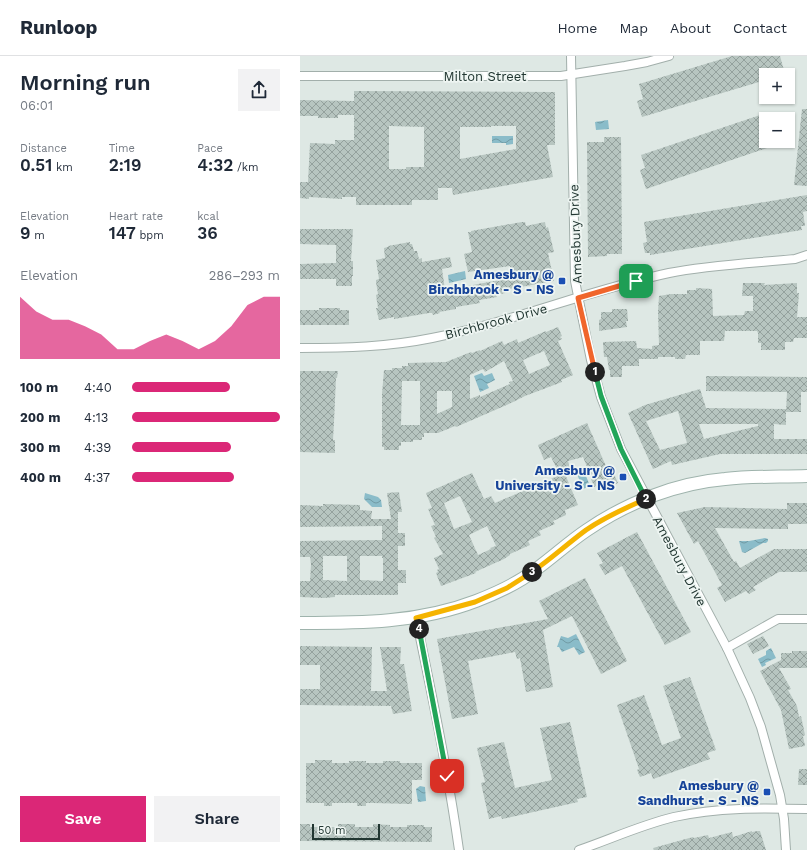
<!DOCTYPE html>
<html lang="en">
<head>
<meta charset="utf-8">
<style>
	body { margin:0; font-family:"Work Sans",sans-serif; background:#f2f2f3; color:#1f2937; height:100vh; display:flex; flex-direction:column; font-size:15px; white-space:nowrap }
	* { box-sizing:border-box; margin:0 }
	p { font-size:13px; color:#747a83 }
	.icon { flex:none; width:22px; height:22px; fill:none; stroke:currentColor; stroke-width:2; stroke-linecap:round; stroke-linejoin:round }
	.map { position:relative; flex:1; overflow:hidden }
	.drawer { display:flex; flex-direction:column; background:#fff; width:300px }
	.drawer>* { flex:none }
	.controls { position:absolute; left:459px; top:12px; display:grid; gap:8px }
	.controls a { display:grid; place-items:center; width:36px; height:36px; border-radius:0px; background:#fff; box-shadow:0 1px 3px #0004; font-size:20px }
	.scale { position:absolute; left:12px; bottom:10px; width:68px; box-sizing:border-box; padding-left:4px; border:2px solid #213631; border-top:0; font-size:11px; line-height:14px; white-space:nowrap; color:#213631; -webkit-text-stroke:3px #eef5f2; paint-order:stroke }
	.pin { position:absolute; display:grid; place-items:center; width:34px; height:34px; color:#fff; margin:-17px; border-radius:8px; box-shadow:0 2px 6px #0006 }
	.km { position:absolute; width:20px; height:20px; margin:-10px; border-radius:50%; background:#222; color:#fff; font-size:11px; line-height:20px; text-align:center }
	.round { display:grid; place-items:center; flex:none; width:42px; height:42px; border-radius:0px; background:#f2f2f3 }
	.overview { display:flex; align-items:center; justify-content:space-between; height:68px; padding:0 20px }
	h1 { font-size:22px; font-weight:600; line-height:30px }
	.figures { display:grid; grid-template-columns:repeat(3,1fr); gap:6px; height:68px; padding:4px 20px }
	.figures div { display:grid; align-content:center }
	.figures b { font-size:17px; font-weight:600 }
	.figures small { font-size:11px; font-weight:400 }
	.figures p { font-size:11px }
	.chart { height:112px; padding:8px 20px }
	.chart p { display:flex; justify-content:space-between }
	.chart svg { width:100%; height:72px; margin-top:4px; fill:#db2777; opacity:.7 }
	.action { display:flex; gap:8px; margin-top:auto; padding:8px 20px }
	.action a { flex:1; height:46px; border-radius:0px; background:#db2777; color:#fff; font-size:16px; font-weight:600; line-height:46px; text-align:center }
	.action a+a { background:#f2f2f3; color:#1f2937 }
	ul { padding:0 20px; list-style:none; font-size:13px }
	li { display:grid; grid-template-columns:64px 48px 1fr; align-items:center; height:30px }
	li i { height:10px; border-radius:5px; background:#db2777 }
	header { display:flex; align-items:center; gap:24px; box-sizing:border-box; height:56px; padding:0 20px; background:#fff; border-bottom:1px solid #e0e1e3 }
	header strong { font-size:19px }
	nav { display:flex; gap:22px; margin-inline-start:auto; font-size:14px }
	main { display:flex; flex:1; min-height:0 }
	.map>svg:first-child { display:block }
	.water { fill:url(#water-waves) }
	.building { fill:url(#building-cross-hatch); fill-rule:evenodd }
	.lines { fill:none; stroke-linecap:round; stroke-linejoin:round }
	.street-casing { stroke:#a2afab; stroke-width:10 }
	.secondary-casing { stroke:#9eb3ac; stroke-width:14 }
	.street { stroke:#fff; stroke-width:8 }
	.secondary { stroke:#fff; stroke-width:12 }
	.split-1-casing { stroke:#fff; stroke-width:8 }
	.split-2-casing { stroke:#fff; stroke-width:8 }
	.split-3-casing { stroke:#fff; stroke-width:8 }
	.split-4-casing { stroke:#fff; stroke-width:8 }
	.split-5-casing { stroke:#fff; stroke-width:8 }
	.split-1 { stroke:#f0652b; stroke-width:5 }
	.split-2 { stroke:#22a559; stroke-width:5 }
	.split-3 { stroke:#f5b400; stroke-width:5 }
	.split-4 { stroke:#f5b400; stroke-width:5 }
	.split-5 { stroke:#22a559; stroke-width:5 }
	.transit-dot { fill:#1a4fb4; stroke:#eef5f2; stroke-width:1.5 }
	.labels { text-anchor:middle; stroke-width:3.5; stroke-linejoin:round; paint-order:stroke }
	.street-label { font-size:13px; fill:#213631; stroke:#eef5f2 }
	.transit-label { font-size:13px; font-weight:bold; fill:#164399; stroke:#eef5f2; text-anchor:end }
</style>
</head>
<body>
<header>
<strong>Runloop</strong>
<nav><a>Home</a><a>Map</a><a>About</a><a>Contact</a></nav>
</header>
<main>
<section class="drawer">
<div class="overview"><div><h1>Morning run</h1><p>06:01</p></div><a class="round"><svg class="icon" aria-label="share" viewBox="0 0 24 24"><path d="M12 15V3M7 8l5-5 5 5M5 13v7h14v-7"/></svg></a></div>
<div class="figures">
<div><p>Distance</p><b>0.51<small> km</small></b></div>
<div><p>Time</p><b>2:19</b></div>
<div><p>Pace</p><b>4:32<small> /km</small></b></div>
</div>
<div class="figures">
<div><p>Elevation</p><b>9<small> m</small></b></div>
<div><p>Heart rate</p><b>147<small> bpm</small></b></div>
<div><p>kcal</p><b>36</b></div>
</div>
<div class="chart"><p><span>Elevation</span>286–293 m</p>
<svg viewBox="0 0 160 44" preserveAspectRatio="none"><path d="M0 44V6L10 15L20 20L30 20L40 24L50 29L60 38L70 38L80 33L90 29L100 33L110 38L120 33L130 24L140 11L150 6L160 6V44z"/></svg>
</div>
<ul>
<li><b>100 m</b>4:40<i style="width:66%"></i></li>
<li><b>200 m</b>4:13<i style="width:100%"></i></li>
<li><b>300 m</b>4:39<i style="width:67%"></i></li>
<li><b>400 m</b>4:37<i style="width:69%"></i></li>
</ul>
<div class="action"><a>Save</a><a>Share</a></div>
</section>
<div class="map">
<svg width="507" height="794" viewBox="0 0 507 794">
	<defs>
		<pattern id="water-waves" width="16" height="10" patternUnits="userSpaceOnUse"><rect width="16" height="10" fill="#8abcc9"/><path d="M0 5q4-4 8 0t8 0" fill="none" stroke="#709aa4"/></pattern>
		<pattern id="building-cross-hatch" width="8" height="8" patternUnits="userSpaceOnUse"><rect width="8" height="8" fill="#b7c5c0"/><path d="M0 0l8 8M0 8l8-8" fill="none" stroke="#94a19d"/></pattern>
	</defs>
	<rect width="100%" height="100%" fill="#dee8e4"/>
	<!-- water -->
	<g class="water">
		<polygon points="308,64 309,73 296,74 295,66"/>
		<polygon points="192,80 213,80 213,88 206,89 206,87 192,87"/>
		<polygon points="165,215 166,223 149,227 148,219"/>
		<polygon points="182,317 184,320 192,317 195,324 187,328 189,332 180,336 174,320"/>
		<polygon points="284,415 290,430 283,433 277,418"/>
		<polygon points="65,437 78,441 81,444 82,451 72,451 64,443"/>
		<polygon points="465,482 468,483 468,485 466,487 463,487 445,497 442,496 439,485 449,485"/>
		<polygon points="276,578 285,596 279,599 274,591 262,596 259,591 257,591 261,580 268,582"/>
		<polygon points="471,592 476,602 465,607 466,609 462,611 458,603 466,599 466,595"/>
		<polygon points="120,730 125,731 126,745 118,746 116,733"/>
	</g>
	<!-- building -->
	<g class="building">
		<polygon points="432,0 480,0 485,18 481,19 466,19 466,24 342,61 337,45 343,43 339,28"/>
		<path d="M54,35L255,36V89H247L253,121L153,139L152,132H138V144H112V149H56V141H42V143L9,141V143L0,142V126H8L10,87L35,88V84H54V59H38V62H18V60H0V44L54,45ZM89,70L124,71V111H106V113H89ZM191,70H216V93L160,103V71H191Z"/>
		<polygon points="502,53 507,53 507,130 494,129"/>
		<polygon points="466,57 466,85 484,85 485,86 346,133 340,114 345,112 341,99"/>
		<polygon points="304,81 321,81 322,198 307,198 307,200 288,201 287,86 304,86"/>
		<polygon points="507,139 507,155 503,156 505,170 501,170 502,174 350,199 350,197 345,197 343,187 347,186 344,166"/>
		<polygon points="222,166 225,166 226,170 245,166 246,172 248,171 254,196 248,197 254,225 209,233 210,236 196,239 197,241 179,244 180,247 156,251 156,253 139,256 140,257 133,259 132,257 129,257 94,263 94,261 79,264 76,252 78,252 76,239 78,238 76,226 76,224 79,223 76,204 85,202 84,192 88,191 88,190 110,186 110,188 112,188 114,195 117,195 119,203 122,202 122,206 150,201 152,211 142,213 145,234 212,222 210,210 168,216 164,198 172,196 168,176 171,176 171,175"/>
		<polygon points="0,173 53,173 51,205 53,205 53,220 52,220 52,230 36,230 36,223 0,223 0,208 36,207 36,189 0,188"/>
		<polygon points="443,227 465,227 464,229 497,227 497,237 499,237 497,261 507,261 507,282 494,282 493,286 485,286 485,294 461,294 461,287 458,287 458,277 457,275 425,275 424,285 400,285 400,299 386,299 385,303 375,303 375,301 358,301 358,303 339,303 339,310 322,310 322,321 310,321 310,314 309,314 307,301 304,301 303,286 336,285 337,292 352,293 352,290 359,289 358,256 359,240 371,238 387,238 387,234 396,234 396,232 412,233 413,260 444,259 445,255 453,255 453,240 442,240"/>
		<polygon points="19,252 40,252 40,254 49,254 49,269 0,269 0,254 19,254"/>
		<polygon points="312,253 327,253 328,265 326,265 327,271 299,275 299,264 301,263 301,256 312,256"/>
		<path d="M258,271L262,280L260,281L262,283L258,285L273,319L261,324L262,326L225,340L211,347L156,371L155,370L138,377H124V381H122V384H113V386H101V390H99V394H84V391H82V338L84,314H92V312H102V310H108V307L146,306L171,296L172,297L180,294V295L202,285L204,289L217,283L218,287L246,275V276ZM244,295L250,309L229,318L223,304ZM204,305L213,325L209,326L210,328L180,341V339L170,343V319L183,313L185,316ZM102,325H120V369H101ZM137,335H152V351L137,358Z"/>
		<polygon points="0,315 38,315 37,322 36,322 34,366 33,384 35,384 35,397 0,396"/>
		<polygon points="406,320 507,321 507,336 501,336 501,356 486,356 487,336 406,335"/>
		<path d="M400,333L406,352L486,353V369L474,368V383H507V398H420L372,409L371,405L353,413L328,357L345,349ZM378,355L387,387L360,394L346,365ZM399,368H458V370L404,383Z"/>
		<path d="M287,367L309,417L313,416L318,427L298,435L296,430L294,431L291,423H292L283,401L268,405L271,415L265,418L278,449L265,454L266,459L253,465L255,468L239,475L241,479L228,485L230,489L210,498V499L204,503L175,516L176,517L141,530L136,517L138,516L137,514L139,513L134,502L143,498L134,482L136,481L131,470L135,469L128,453L132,452L126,437L172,417L184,443L191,440L195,447L260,419L251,401L244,404L238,389ZM160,440L172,466L154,473L144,447ZM187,470L196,490L190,492L191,493L178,499L169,479Z"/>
		<path d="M99,436L102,456H98V477H105V490H98V514H106V527H98V539H35V541L24,542L0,541V525H10L11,508L10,501H0V485L82,484V470L0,471V449L23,450V448L60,449V454L72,455L71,463H91L87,437ZM23,500H47V525L23,524ZM60,500H82V502H83V525L60,524Z"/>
		<polygon points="487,447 507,447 507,468 488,468 488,473 415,472 434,506 436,505 440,512 474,493 507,493 507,516 479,516 453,531 456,534 449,538 446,535 425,546 417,532 422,529 398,485 394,488 377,457 405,451 487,453"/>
		<polygon points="337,476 391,576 365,589 322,510 305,519 299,509 303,507 297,497"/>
		<polygon points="285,522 327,605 301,618 272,560 243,574 253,631 226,636 220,602 217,603 215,596 168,605 178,658 152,663 137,583 248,563 239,545"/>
		<polygon points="463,580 469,590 453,598 447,588"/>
		<polygon points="0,590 72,591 71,635 87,635 80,591 101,591 100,608 104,608 112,655 93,658 91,650 0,649 0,633 20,633 20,609 0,609"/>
		<polygon points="492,595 507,595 507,612 479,612 491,633 488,634 497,650 499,661 501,660 505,679 503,680 505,690 489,693 481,654 460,615 481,604 481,597 492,597"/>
		<polygon points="390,621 416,694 407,697 410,703 353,723 351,717 340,721 337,714 339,713 317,649 344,639 362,689 381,682 363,630"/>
		<polygon points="270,666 287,741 277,743 278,746 202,763 201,760 189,763 181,727 185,726 177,692 204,686 215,732 252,724 240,672"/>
		<polygon points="15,704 32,704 32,707 49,707 49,705 66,705 66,707 83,707 83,705 100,705 100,707 122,707 122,724 112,724 112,748 73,747 66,747 66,750 57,750 57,747 32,747 32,750 24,750 24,747 6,747 6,707 15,707"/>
		<polygon points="499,713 507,713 507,729 498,729"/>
		<polygon points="0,768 10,768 10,771 38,771 38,768 55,768 55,771 73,771 73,768 90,769 90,771 107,771 107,769 124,769 124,771 132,771 132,786 0,785"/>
		<polygon points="452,775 452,776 458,775 460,775 466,794 354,794 353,792 393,781 394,782 408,779 409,782 432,776 433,781"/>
	</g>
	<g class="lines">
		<defs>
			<g id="street">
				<polyline points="271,0 275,225 291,304 301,341 321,393 427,592 450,642 461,671 480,739 484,763 486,794"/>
				<polyline points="0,20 261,20 325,10 347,6 369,0"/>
				<path d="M0,292C45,292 88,291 132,282C212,266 289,234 369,217C408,209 454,207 495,203L507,199"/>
				<path d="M116,562C132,639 148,716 159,794"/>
				<polyline points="427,592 478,563 507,563"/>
				<path d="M279,794C311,783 341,769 374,761C418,751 462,752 507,753"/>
			</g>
			<path id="secondary" d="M0,567C60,567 119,567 176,545C197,537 217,528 235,514C253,501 269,486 287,474C328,446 377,427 425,423C452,420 480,421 507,420"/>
		</defs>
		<!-- street casing -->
		<use href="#street" class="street-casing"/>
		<!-- secondary casing -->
		<use href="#secondary" class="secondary-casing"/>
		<!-- street -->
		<use href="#street" class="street"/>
		<!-- secondary -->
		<use href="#secondary" class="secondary"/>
	</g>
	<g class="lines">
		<defs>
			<polyline id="split-1" points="295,316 278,242 336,225"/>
			<polyline id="split-2" points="295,316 301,340 321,393 346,443"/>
			<path id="split-3" d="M232,516C251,503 267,488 286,474C305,461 325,452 346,443"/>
			<polyline id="split-4" points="119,573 116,562 175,546 207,532 232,516"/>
			<polyline id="split-5" points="119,573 147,720"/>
		</defs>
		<!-- split-1 casing -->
		<use href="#split-1" class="split-1-casing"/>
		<!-- split-2 casing -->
		<use href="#split-2" class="split-2-casing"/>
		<!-- split-3 casing -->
		<use href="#split-3" class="split-3-casing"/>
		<!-- split-4 casing -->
		<use href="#split-4" class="split-4-casing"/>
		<!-- split-5 casing -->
		<use href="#split-5" class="split-5-casing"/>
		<!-- split-1 -->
		<use href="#split-1" class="split-1"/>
		<!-- split-2 -->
		<use href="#split-2" class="split-2"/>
		<!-- split-3 -->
		<use href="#split-3" class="split-3"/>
		<!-- split-4 -->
		<use href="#split-4" class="split-4"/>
		<!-- split-5 -->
		<use href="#split-5" class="split-5"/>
	</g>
	<!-- markers -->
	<g class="transit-dot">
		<rect x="258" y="221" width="8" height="8" rx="2"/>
		<rect x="319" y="417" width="8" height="8" rx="2"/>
		<rect x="463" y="732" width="8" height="8" rx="2"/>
	</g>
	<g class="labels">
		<!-- street labels -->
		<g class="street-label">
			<text x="185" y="25">Milton Street</text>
			<text transform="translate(275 178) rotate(-92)" y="5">Amesbury Drive</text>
			<text transform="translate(196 265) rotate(-15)" y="5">Birchbrook Drive</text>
			<text transform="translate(380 505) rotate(62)" y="5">Amesbury Drive</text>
		</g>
		<!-- transit labels -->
		<g class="transit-label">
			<text x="254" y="223">Amesbury @<tspan x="254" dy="15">Birchbrook - S - NS</tspan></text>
			<text x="315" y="419">Amesbury @<tspan x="315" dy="15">University - S - NS</tspan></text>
			<text x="459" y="734">Amesbury @<tspan x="459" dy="15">Sandhurst - S - NS</tspan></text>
		</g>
	</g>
</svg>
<div class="controls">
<a>+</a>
<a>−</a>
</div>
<div class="scale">50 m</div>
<div class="pin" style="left:336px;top:225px;background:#1e9e55"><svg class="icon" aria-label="arrive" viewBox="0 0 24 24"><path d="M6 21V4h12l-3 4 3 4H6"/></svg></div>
<div class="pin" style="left:147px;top:720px;background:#d93025"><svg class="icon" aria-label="check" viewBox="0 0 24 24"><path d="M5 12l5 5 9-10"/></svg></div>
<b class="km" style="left:295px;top:316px">1</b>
<b class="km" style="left:346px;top:443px">2</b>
<b class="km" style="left:232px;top:516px">3</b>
<b class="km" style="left:119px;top:573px">4</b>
</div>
</main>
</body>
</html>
